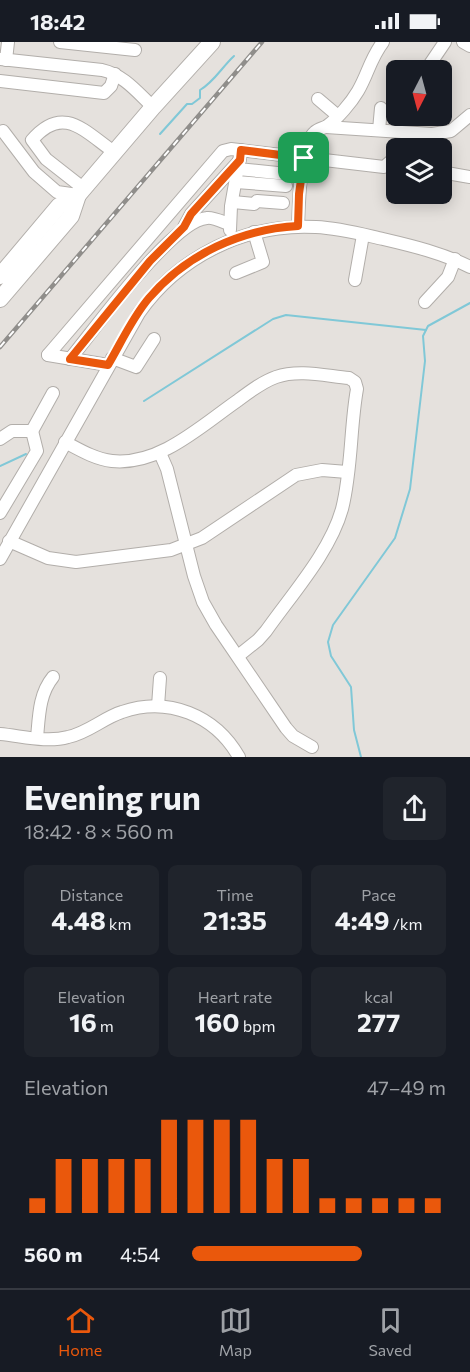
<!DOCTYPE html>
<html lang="en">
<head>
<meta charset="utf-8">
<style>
	body { margin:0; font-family:Commissioner,sans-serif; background:#20242c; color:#f1f3f6; height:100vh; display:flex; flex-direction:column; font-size:22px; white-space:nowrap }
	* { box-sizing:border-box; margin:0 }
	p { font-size:20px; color:#9ea1a6 }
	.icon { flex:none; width:33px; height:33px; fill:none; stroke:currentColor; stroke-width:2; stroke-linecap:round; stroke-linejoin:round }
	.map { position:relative; height:715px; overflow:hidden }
	.panel { display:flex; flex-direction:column; background:#171b24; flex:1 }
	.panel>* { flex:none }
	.needle { width:39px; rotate:186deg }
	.controls { position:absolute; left:386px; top:18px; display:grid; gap:12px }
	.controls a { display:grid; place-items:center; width:66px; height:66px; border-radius:9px; background:#171b24; box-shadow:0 3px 15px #0003; font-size:30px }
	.pin { position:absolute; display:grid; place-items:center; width:51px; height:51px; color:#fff; margin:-26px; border-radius:12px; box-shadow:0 3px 9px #0006 }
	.round { display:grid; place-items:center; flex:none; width:63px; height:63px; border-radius:9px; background:#20242c }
	.headline { display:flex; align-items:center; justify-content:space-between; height:102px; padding:0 24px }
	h1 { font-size:33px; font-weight:700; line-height:45px }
	.figures { display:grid; grid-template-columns:repeat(3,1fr); gap:9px; height:102px; padding:6px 24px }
	.figures div { display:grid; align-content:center; border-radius:9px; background:#20242c; text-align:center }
	.figures b { font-size:26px; font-weight:700 }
	.figures small { font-size:16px; font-weight:400 }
	.figures p { font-size:16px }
	.chart { height:168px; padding:12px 24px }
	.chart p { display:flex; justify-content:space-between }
	.chart svg { width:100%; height:108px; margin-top:6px; stroke:#ea580c; stroke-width:6 }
	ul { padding:0 24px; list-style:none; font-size:20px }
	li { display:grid; grid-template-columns:96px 72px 1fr; align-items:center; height:45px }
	li i { height:15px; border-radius:8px; background:#ea580c }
	.status { display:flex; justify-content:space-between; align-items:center; height:42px; padding:0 30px; background:#171b24; direction:ltr }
	.status svg { height:16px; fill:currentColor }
	.tab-bar { display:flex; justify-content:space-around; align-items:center; height:84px; border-top:2px solid #363941; background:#171b24; font-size:16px; color:#9ea1a6 }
	.tab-bar a { display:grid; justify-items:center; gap:3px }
	.tab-bar .active { color:#ea580c }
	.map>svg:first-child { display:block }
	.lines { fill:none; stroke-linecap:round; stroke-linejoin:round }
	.stream { stroke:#80c8d7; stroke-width:2 }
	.minor-casing { stroke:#b2aeaa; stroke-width:14 }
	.major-casing { stroke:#b2aeaa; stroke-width:18 }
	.minor { stroke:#fff; stroke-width:12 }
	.major { stroke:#fff; stroke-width:16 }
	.rail-casing { stroke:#908e8b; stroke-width:4.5 }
	.rail { stroke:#fff; stroke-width:2; stroke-dasharray:7; stroke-linecap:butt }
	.route-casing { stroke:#fff; stroke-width:12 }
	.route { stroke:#ea580c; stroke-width:8 }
</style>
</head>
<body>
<div class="status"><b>18:42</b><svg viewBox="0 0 49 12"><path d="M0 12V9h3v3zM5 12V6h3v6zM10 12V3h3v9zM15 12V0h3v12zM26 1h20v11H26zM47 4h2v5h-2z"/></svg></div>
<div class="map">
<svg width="470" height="715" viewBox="0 0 470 715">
	<rect width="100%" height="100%" fill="#e5e1dd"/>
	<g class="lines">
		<!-- stream -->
		<g class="stream">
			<path d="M160,92L187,62H192L200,56V48C214,40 222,25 234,14"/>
			<polyline points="144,359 273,277 286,273 426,288"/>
			<polyline points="0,424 26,412"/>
			<polyline points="361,715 354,688 351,645 331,614 328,600 333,583 395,496 410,447 425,319 423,294 428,284 470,261"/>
		</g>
		<defs>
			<g id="minor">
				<polyline points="60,0 135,8"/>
				<polyline points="463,0 470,4"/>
				<path d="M0,17L102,28C124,33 137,50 153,65"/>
				<polyline points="6,18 8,0"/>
				<polyline points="426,28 445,0"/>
				<polyline points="0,39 104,51 111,44 115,32"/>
				<polyline points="318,57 338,74"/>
				<polyline points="326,85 432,92 451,89 470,73"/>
				<polyline points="379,88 381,66"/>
				<polyline points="3,89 34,130 57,150 78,153"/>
				<polyline points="238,127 287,132"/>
				<polyline points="441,130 470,135"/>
				<polyline points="236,140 286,144"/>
				<path d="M83,146L46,117L32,98C63,62 84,89 114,110"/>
				<polyline points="233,160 254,162 257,159 283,161"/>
				<path d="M298,184C299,164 299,103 315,90C318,87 324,86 327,84C338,76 351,61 358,49C368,32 370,17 383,0"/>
				<polyline points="184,185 191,172 240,118"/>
				<polyline points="230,188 231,164 241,108"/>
				<polyline points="236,231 263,220 254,190"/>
				<polyline points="355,238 363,193"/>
				<polyline points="425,260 448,235 455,217"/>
				<polyline points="48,313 223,109 231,107 384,125 391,119 396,118"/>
				<polyline points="48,313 108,323"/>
				<polyline points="112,316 136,325 154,297"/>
				<path d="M70,317C94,288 173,178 207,176C213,175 223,180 229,182"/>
				<polyline points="32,389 53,351"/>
				<polyline points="0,397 12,389 32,389 37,409 0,471"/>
				<path d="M65,400C80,408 95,417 112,419C159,424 201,384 237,359C249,350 262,340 276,335C299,327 326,334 349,336L355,340L357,347C350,386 352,428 342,467C330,510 292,552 266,589L258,598L238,614"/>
				<polyline points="160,411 167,427 194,534 203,560 216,583 286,686 293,694 312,705"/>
				<polyline points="9,499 48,516 76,520 171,508 202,496 296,433 322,428 347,430"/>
				<path d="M0,517L139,271C179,214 246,181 316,185C339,186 361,192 383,197C413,204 442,211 470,225"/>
				<polyline points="158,664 160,636"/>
				<path d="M0,692C22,694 47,701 68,695C88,691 103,676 122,670C168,654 215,673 239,715"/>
				<path d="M37,696C39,674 39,652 53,635"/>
			</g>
			<g id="major">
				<polyline points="0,234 59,164 78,153 153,65 212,0"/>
				<polyline points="0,257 71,174 78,153"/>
			</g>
		</defs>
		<!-- minor casing -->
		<use href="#minor" class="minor-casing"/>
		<!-- major casing -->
		<use href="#major" class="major-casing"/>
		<!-- minor -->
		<use href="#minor" class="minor"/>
		<!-- major -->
		<use href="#major" class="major"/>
		<defs>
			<polyline id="rail" points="0,305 262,0"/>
		</defs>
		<!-- rail casing -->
		<use href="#rail" class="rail-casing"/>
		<!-- rail -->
		<use href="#rail" class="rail"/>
	</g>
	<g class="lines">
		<defs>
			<path id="route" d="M241,108L304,116L299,152L298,184C241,187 187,212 149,256C132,276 121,301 108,323L70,317L150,219L184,185L191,172L240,118Z"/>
		</defs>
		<!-- route casing -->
		<use href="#route" class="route-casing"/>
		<!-- route -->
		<use href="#route" class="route"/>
	</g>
</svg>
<div class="controls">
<a><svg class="needle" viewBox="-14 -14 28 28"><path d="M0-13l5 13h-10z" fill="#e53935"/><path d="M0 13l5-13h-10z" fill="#9ea1a6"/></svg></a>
<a><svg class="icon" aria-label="layers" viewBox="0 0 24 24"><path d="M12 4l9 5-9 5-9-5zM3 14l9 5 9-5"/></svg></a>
</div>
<div class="pin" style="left:304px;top:116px;background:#1e9e55"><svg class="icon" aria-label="arrive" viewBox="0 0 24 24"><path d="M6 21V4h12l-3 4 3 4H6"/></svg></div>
</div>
<section class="panel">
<div class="headline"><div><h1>Evening run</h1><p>18:42 · 8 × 560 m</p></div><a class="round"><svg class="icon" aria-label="share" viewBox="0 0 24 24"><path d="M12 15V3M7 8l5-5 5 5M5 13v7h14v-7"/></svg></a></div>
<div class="figures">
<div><p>Distance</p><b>4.48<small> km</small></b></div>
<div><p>Time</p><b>21:35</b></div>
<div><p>Pace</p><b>4:49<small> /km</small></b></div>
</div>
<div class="figures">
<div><p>Elevation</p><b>16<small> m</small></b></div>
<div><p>Heart rate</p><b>160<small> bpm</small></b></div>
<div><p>kcal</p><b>277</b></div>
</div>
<div class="chart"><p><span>Elevation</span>47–49 m</p>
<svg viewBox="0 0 160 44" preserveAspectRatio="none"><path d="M5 44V38M15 44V22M25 44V22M35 44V22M45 44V22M55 44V6M65 44V6M75 44V6M85 44V6M95 44V22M105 44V22M115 44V38M125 44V38M135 44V38M145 44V38M155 44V38"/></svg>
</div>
<ul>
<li><b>560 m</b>4:54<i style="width:67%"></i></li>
</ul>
</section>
<nav class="tab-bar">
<a class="active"><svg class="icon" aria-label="home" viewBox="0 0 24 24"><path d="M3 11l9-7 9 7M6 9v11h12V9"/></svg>Home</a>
<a><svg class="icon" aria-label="map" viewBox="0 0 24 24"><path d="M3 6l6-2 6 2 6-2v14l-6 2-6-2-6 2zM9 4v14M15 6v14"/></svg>Map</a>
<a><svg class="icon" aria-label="saved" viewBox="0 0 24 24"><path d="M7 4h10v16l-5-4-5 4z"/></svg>Saved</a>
</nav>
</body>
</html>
